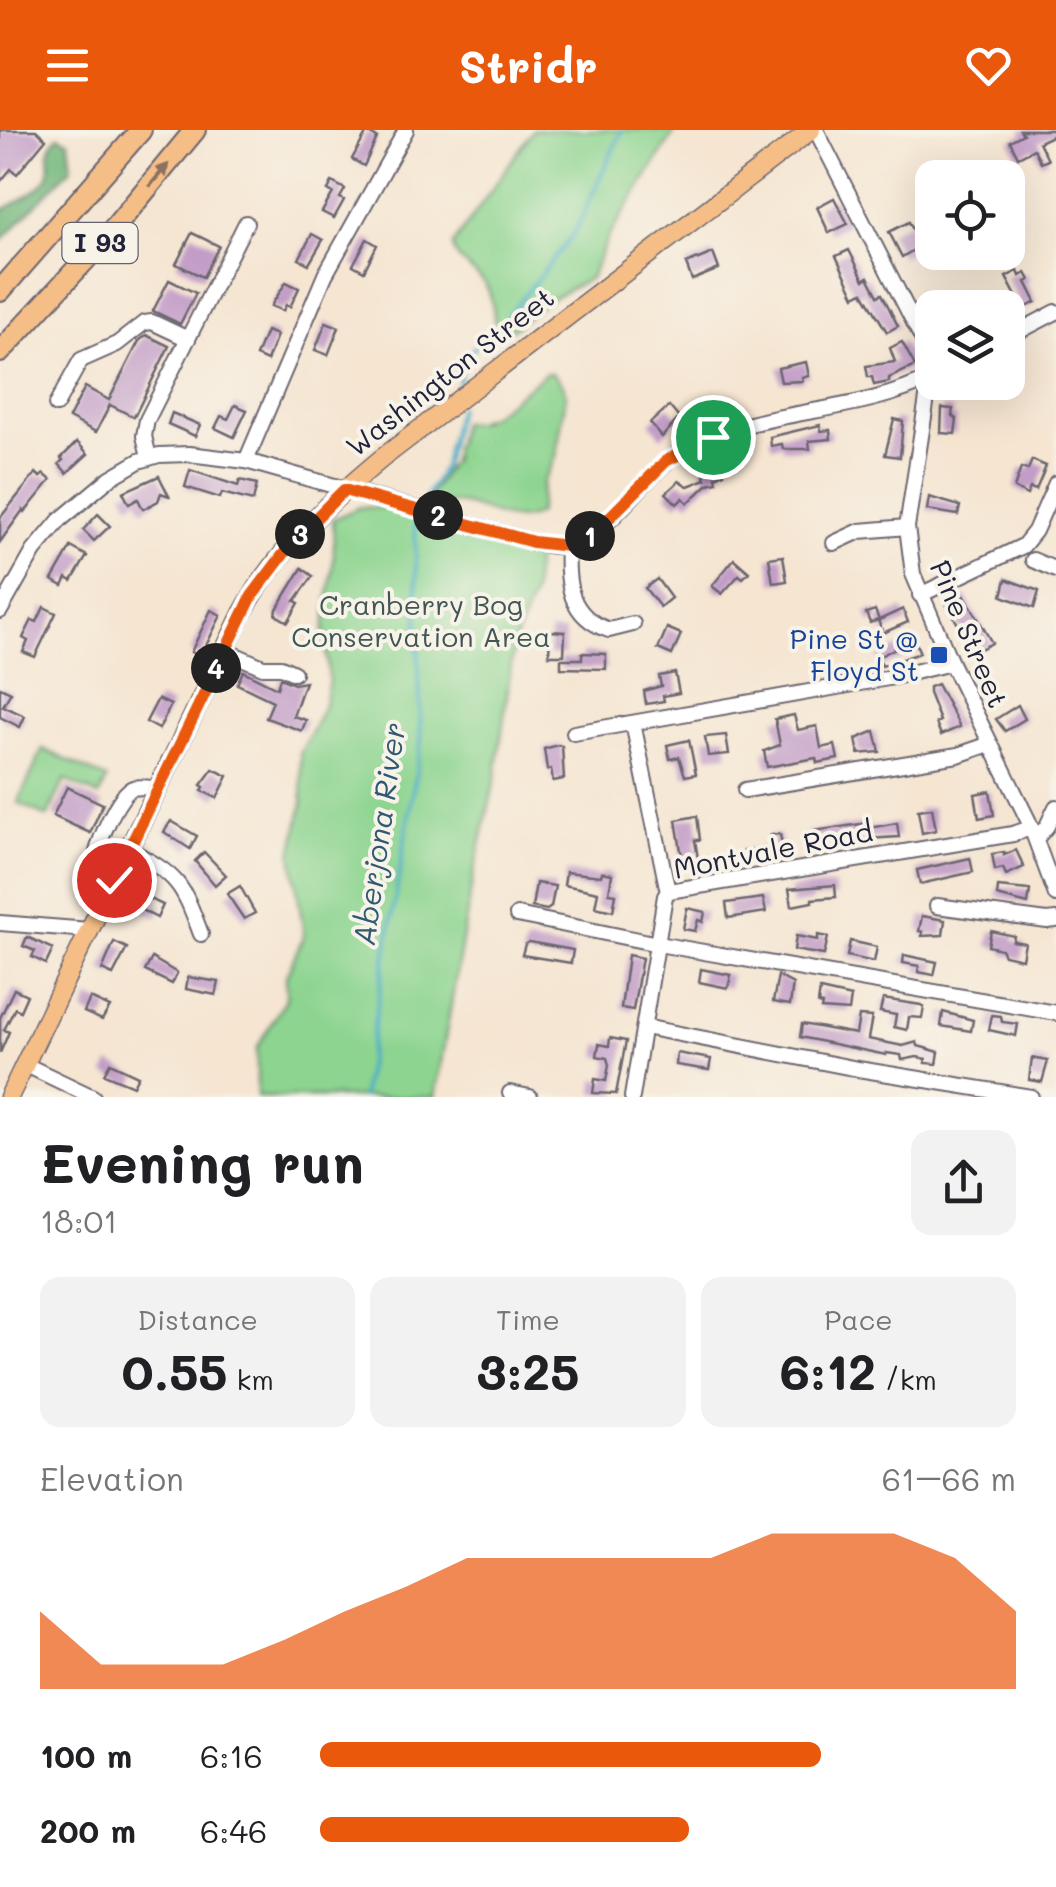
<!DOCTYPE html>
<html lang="en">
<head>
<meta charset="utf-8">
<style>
	body { margin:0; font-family:Mali,sans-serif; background:#f2f2f2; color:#202124; height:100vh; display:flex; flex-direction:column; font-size:38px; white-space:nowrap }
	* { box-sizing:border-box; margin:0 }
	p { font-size:32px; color:#757577 }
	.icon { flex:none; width:55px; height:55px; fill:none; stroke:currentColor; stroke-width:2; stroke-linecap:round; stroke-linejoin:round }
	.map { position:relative; height:967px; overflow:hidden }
	.sheet { display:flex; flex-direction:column; background:#fff; flex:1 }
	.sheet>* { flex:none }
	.tools { position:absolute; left:915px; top:30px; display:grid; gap:20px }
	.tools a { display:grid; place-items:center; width:110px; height:110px; border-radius:20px; background:#fff; box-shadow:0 10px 40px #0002; font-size:50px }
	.pin { position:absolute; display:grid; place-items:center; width:85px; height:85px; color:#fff; margin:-42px; border:5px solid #fff; border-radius:50%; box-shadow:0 2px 10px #0007 }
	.km { position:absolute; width:50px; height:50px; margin:-25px; border-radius:50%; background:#222; color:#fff; font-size:28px; line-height:50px; text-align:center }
	.round { display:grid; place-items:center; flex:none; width:105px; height:105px; border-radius:20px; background:#f2f2f2 }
	.overview { display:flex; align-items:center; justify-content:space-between; height:170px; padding:0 40px }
	h1 { font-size:55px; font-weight:700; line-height:75px }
	.figures { display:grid; grid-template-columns:repeat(3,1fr); gap:15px; height:170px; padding:10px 40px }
	.figures div { display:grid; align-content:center; border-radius:20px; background:#f2f2f2; text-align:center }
	.figures b { font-size:50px; font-weight:700 }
	.figures small { font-size:28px; font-weight:400 }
	.figures p { font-size:28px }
	.chart { height:280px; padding:20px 40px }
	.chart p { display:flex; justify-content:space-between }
	.chart svg { width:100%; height:180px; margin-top:10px; fill:#ea580c; opacity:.7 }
	ul { padding:0 40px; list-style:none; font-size:32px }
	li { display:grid; grid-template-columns:160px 120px 1fr; align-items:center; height:75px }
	li i { height:25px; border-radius:12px; background:#ea580c }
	header { display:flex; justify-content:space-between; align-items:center; height:130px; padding:0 40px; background:#ea580c; color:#fff; font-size:45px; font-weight:700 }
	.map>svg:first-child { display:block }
	.green { fill:#8cd48f; stroke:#577b65; stroke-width:2.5 }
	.forest { fill:#71b67a; stroke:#4a6c5a; stroke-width:2.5 }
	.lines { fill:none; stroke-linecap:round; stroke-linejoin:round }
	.stream { stroke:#46acc6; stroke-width:4 }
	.building { fill:#c29dc7 }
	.minor-casing { stroke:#6c6670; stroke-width:18 }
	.major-casing { stroke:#6c6670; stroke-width:21 }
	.highway-casing { stroke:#6c6670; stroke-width:24 }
	.minor { stroke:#fff; stroke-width:14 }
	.major { stroke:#f6be87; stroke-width:18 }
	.highway { stroke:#f6be87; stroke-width:20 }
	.oneway { fill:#8c7061 }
	.route-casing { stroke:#fff; stroke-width:20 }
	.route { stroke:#ea580c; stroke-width:12 }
	.transit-dot { fill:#1a4fb4; stroke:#f7f3e8; stroke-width:4 }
	.labels { text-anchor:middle; stroke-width:8; stroke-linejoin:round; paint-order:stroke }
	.shield { fill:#f7f3e8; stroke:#62616f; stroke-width:2.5 }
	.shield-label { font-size:25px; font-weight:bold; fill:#22223b }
	.street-label { font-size:28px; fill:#22223b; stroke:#f7f3e8 }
	.park-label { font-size:28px; fill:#425754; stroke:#f7f3e8 }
	.transit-label { font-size:28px; fill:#164399; stroke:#f7f3e8; text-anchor:end }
	.water-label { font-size:30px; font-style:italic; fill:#305973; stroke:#f7f3e8 }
</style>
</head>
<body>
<header><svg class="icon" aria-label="menu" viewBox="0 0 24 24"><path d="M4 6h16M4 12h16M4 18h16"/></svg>Stridr<svg class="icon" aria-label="heart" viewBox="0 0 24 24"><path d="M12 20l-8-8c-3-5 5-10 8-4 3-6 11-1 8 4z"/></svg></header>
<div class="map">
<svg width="1056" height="967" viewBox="0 0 1056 967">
	<rect width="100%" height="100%" fill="#f7f3e8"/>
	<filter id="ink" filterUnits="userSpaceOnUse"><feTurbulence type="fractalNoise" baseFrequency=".01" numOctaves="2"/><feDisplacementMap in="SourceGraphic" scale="20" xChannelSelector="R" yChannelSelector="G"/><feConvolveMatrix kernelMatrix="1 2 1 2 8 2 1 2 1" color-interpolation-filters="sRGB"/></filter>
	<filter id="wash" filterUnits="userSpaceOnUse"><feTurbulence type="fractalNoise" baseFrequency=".0048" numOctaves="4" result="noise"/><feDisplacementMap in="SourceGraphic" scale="40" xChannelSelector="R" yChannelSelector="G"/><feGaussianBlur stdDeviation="2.25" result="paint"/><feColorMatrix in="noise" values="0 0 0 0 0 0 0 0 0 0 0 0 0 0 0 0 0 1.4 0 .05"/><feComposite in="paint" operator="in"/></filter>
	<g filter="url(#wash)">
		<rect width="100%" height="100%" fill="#f5e5d1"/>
		<!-- green -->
		<g class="green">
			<path d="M533,0H676L609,106L590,148L544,173L513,199L503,201L496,196C492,181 494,168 485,154C475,140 454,132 453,115Z"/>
			<path d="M546,243H552L563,255L566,265L556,327L543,352L538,384C503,402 474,363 433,375L431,364L451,332L461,293L476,292L492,285Z"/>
			<polygon points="360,377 385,378 537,420 533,464 514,514 496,645 474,742 435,967 257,967 257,918 286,869 286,846 304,805 292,724 303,672 300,624 323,578 329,551 324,501 334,428 333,389"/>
			<polygon points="43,619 107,649 99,666 65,650 47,687 18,673"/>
		</g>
		<!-- forest -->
		<path class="forest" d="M58,6L69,11L72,37L0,112V82C13,73 42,61 48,45C54,29 41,26 58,6Z"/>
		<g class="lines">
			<!-- stream -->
			<g class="stream">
				<polyline points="459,259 460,237 465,226 498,198 574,104 622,0"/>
				<polyline points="426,367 443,338 458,278"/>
				<polyline points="362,967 421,613 415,396 419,385"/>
			</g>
		</g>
		<g id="blocks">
			<!-- building -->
			<g class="building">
				<polygon points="0,0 36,0 46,9 17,44 11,39 0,52"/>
				<polygon points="1020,0 1056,0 1056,4 1039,12 1048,30 1041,33 1034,19 1018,27 1010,11 1023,4"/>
				<polygon points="367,2 377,8 364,36 352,29"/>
				<polygon points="332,52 345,59 340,68 344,70 334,88 322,82 333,63 328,60"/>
				<polygon points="834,68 848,94 829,103 817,77"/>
				<polygon points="909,92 915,104 932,95 932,109 902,127 889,102"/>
				<polygon points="192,103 219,116 203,147 176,134"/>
				<polygon points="312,104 323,110 309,134 299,129"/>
				<polygon points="367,109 377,115 364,141 353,135"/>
				<polygon points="849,120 864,150 868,147 878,166 882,164 898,196 887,202 863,162 855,166 836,126"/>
				<polygon points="713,123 719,139 692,150 686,134"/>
				<polygon points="1018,141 1020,146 1026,143 1030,150 1026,152 1036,172 1023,179 1006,147"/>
				<polygon points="169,150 196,163 180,194 153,181"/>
				<polygon points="286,152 299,158 290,177 286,175 283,181 271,176"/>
				<polygon points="326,192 339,197 328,225 315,220"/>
				<polygon points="266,201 277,205 267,231 256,226"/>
				<polygon points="146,205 169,216 134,287 110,275 96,302 69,288 85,257 109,270 139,211"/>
				<polygon points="902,212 915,236 889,248 889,252 874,255 872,247 868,247 866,236 895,232 890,218"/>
				<polygon points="806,232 809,246 802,247 803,251 781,252 778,238"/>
				<polygon points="235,275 247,280 234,307 215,298 221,286 228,289"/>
				<polygon points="669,276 679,288 662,307 650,293"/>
				<polygon points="942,278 953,279 952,285 957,289 955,304 941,303"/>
				<polygon points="172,283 200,295 195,306 168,294"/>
				<polygon points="894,289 903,291 900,327 885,325"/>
				<polygon points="820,295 821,301 830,300 831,309 809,311 810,319 783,319 782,314 771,316 770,307"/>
				<polygon points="77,312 88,324 67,343 59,334 63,330 61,328"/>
				<polygon points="1032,330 1046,336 1036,360 1030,358 1027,365 1014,358 1021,338 1028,340"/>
				<polygon points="720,332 724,343 716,347 717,352 708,354 688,373 683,368 677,374 666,363 679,351 688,356 706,349 702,339"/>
				<polygon points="190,340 238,356 240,350 257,354 253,371 222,363 220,368 185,357"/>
				<polygon points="36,343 40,347 44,344 51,350 25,382 23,380 0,412 0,388"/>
				<polygon points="159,346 169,366 161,363 158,371 143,379 138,369 129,374 123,362"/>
				<polygon points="929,367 960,376 958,385 927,380"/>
				<polygon points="98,384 110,396 94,411 83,400"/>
				<polygon points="71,417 87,426 72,451 67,448 63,456 52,450"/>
				<polygon points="783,426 787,451 773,453 769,428"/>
				<polygon points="734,429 749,442 743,448 739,445 722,464 712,456"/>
				<polygon points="302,438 313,446 295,471 299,473 288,492 276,485 277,479"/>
				<polygon points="657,449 671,468 660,477 645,458"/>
				<polygon points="1006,449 1039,461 1034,478 1002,466"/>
				<polygon points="965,466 992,513 974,522 947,475"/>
				<polygon points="44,477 56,483 35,527 23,522 28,511 23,508 32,490 37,492"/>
				<polygon points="903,479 908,492 883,503 878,490 870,493 866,483 875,480 879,490"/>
				<polygon points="211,480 221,485 201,526 191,522"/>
				<polygon points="667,498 681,504 672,525 658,519"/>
				<polygon points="550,501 565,502 564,525 549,525"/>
				<polygon points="914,509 920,523 882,536 878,527"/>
				<polygon points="582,523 606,524 606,539 561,538 561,529 582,529"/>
				<polygon points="243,541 277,558 280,548 294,554 305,552 293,586 306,590 302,601 266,588 273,571 237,554"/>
				<polygon points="675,543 679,563 663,566 664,571 646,574 644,561 661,556 659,546"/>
				<polygon points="937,554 960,597 941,605 936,593 940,591 929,563 929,557"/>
				<polygon points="0,557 11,562 3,576 25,586 20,597 0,587"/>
				<polygon points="158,569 171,575 159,599 146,592"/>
				<polygon points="1018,575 1025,589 1005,601 996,589"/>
				<polygon points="794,585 798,600 817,596 821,618 835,615 838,629 817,633 816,628 767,637 764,621 780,615 775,589"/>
				<polygon points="875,601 880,622 859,624 856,609"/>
				<polygon points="726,605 729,624 708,626 705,607"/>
				<polygon points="689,610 696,644 685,646 679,627 670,629 667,615"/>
				<polygon points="558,615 562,616 564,649 553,651 551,639 547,640 544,619"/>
				<polygon points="213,639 228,646 217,668 202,661 204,657 201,655"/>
				<polygon points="67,657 103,674 90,703 53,686"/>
				<polygon points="990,661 994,685 979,688 975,664"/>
				<polygon points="932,678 936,700 922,703 918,680"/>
				<polygon points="697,686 700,710 695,710 699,735 678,739 676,728 682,727 676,690"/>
				<polygon points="171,691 197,706 190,719 164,702"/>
				<polygon points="868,693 869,698 897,693 899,707 850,710 849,705 810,716 807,702"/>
				<polygon points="780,704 784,725 746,734 744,721 773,716 771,705"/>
				<polygon points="1016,720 1024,737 1006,745 1003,738 995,740 992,724 1004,722 1004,725"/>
				<polygon points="204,722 226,745 215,755 195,731"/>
				<polygon points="970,728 973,742 920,754 917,740"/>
				<polygon points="566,742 601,746 602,742 612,744 609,763 616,764 613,781 595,777 598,762 564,755"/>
				<polygon points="536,753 555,756 551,777 547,780 532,777"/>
				<polygon points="835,755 836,767 812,769 812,772 792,776 789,759"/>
				<polygon points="240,756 255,783 244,789 227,764"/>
				<polygon points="998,757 1030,760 1028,774 997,766"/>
				<polygon points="135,762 163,775 157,788 130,774"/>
				<polygon points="763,768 766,782 728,788 726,773"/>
				<polygon points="687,778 705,782 703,792 698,790 695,801 683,799"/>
				<polygon points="922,786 945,790 943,805 922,806 923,802 919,801"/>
				<polygon points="991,801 1014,806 1013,811 1025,813 1022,829 1004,825 1001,819 988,816"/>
				<polygon points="818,805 828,807 824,825 794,820 796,806 818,810"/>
				<polygon points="27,807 53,819 46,834 32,827 35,821 23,816"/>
				<polygon points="850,811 877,817 874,832 847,826"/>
				<polygon points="114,812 127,818 113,845 102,840"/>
				<polygon points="529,812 573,820 571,833 522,825 525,814"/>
				<polygon points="628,825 642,828 633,880 621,878"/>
				<polygon points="904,825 937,832 934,845 918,842 919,836 903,833"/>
				<polygon points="152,828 177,843 172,854 145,841"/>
				<polygon points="701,839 731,845 728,858 699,852"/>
				<polygon points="778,846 793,854 790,875 773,872"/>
				<polygon points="188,847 219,852 216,865 186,859"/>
				<polygon points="14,859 27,865 20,881 15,878 4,900 9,902 0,923 0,888"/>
				<polygon points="820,860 851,867 849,881 821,879 822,875 818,874"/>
				<polygon points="90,868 110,877 102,890 84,882"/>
				<polygon points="883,869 921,875 924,877 922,888 909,887 907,900 894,897 896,885 880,882"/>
				<polygon points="943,882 973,890 971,901 941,896"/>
				<polygon points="992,885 1001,886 1002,892 1018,894 1016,906 989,900"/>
				<polygon points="859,886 872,887 868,909 903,916 917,912 918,916 939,922 937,934 925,933 926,929 917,927 902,930 901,925 886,923 886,925 800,907 802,894 856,904"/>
				<polygon points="610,908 626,911 616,964 593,963 595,949 606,951 609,935 607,928 597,926 599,914 609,916"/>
				<polygon points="677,923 711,929 709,940 676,935"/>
				<polygon points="1032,928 1048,931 1042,952 1029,950"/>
				<polygon points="110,933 138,946 133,956 104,944"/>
			</g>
		</g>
	</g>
	<g filter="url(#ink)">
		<use href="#blocks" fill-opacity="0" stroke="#6c6670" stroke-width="2.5"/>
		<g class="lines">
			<defs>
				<g id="minor">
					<polyline points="816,0 929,222 930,248 907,397 913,444 951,533 1029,692 1056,765"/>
					<polyline points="1008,207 1056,182"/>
					<polyline points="56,275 81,230 117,214 144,193 152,192 188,209"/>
					<polyline points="149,327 144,306 147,290 246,93"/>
					<polyline points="246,331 325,145 406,0"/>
					<polyline points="834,413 860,401 907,397"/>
					<path d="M568,416C566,453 569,487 609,500L633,494"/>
					<polyline points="1033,430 1056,440"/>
					<polyline points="920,465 1023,416 1035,401 1056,353"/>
					<path d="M0,481L34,421L60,390L110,348L139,331L159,325L189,324L246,331L533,412C546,415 558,418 571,415C608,407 645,342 682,321C758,276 856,287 932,247"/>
					<polyline points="224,520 263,537 281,537 294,543"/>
					<polyline points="633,593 668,762"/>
					<polyline points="574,603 894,547 951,533"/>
					<polyline points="745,660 958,625 990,614"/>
					<polyline points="1036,709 1047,696 1056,677"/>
					<path d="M128,719C179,747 181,751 201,804"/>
					<path d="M113,750L96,736C92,722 119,662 133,658C140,656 151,658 158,659"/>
					<polyline points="937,776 1047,791 1056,790"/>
					<polyline points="517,785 658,814 1056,883"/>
					<polyline points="0,793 89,800"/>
					<polyline points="644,897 858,939 1031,967"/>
					<polyline points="24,934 93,967"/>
					<polyline points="510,963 530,967"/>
					<polyline points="632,967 665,766 669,761 1013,704 1031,698"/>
				</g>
				<path id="major" d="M9,967L242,484C276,421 327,374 381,329L811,0"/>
				<g id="highway">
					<polyline points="0,161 141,0"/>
					<polyline points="0,222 110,103 195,0"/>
				</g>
			</defs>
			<!-- minor casing -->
			<use href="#minor" class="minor-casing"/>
			<!-- major casing -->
			<use href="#major" class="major-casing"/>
			<!-- highway casing -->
			<use href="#highway" class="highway-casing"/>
			<!-- minor -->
			<use href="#minor" class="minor"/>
			<!-- major -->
			<use href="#major" class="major"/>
			<!-- highway -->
			<use href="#highway" class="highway"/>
		</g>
		<!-- one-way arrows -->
		<defs><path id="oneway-solid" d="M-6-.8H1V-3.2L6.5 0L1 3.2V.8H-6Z" transform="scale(2.5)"/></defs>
		<use class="oneway" href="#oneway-solid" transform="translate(159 45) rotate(-50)"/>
	</g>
	<g class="lines" filter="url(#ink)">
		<defs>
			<polyline id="route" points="114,750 252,466 295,409 344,360 533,412 568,416 584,410 598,399 666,331 713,307"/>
		</defs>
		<!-- route casing -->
		<use href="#route" class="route-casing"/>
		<!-- route -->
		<use href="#route" class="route"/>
	</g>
	<!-- markers -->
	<rect class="transit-dot" x="929" y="515" width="20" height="20" rx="5"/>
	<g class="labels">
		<!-- shield labels -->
		<rect class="shield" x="62.5" y="93" width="75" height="40" rx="8"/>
		<g class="shield-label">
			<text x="100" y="122">I 93</text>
		</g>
		<!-- street labels -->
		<g class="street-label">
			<text transform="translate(450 242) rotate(-38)" y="10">Washington Street</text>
			<text transform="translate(969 504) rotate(67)" y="10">Pine Street</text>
			<text transform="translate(773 720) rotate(-11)" y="10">Montvale Road</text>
		</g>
		<!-- park labels -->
		<g class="park-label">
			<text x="421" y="485">Cranberry Bog<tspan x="421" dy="32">Conservation Area</tspan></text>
		</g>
		<!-- transit labels -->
		<g class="transit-label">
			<text x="919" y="519">Pine St @<tspan x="919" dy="32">Floyd St</tspan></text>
		</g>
		<!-- water labels -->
		<g class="water-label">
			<text transform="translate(380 704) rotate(-82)" y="10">Aberjona River</text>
		</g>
	</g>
</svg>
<div class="tools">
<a><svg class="icon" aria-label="locate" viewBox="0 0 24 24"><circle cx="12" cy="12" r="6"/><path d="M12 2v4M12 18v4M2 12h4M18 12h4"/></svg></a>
<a><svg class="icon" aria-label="layers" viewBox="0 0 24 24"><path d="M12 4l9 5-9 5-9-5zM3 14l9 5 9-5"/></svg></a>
</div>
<div class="pin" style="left:713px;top:307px;background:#1e9e55"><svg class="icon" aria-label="arrive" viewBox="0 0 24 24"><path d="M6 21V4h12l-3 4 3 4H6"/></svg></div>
<div class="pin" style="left:114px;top:750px;background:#d93025"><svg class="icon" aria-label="check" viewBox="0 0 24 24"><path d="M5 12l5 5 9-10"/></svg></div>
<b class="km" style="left:590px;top:406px">1</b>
<b class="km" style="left:438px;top:385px">2</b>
<b class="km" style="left:300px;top:404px">3</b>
<b class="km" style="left:216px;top:538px">4</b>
</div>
<section class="sheet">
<div class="overview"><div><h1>Evening run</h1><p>18:01</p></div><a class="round"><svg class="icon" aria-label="share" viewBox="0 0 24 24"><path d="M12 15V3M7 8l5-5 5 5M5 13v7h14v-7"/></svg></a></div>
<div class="figures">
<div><p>Distance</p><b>0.55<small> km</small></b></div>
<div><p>Time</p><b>3:25</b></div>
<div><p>Pace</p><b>6:12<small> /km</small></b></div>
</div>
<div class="chart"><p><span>Elevation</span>61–66 m</p>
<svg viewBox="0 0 160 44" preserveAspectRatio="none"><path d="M0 44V25L10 38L20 38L30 38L40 32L50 25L60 19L70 12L80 12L90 12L100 12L110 12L120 6L130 6L140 6L150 12L160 25V44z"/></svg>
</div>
<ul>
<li><b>100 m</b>6:16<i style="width:72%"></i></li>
<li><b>200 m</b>6:46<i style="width:53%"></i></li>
</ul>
</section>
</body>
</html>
